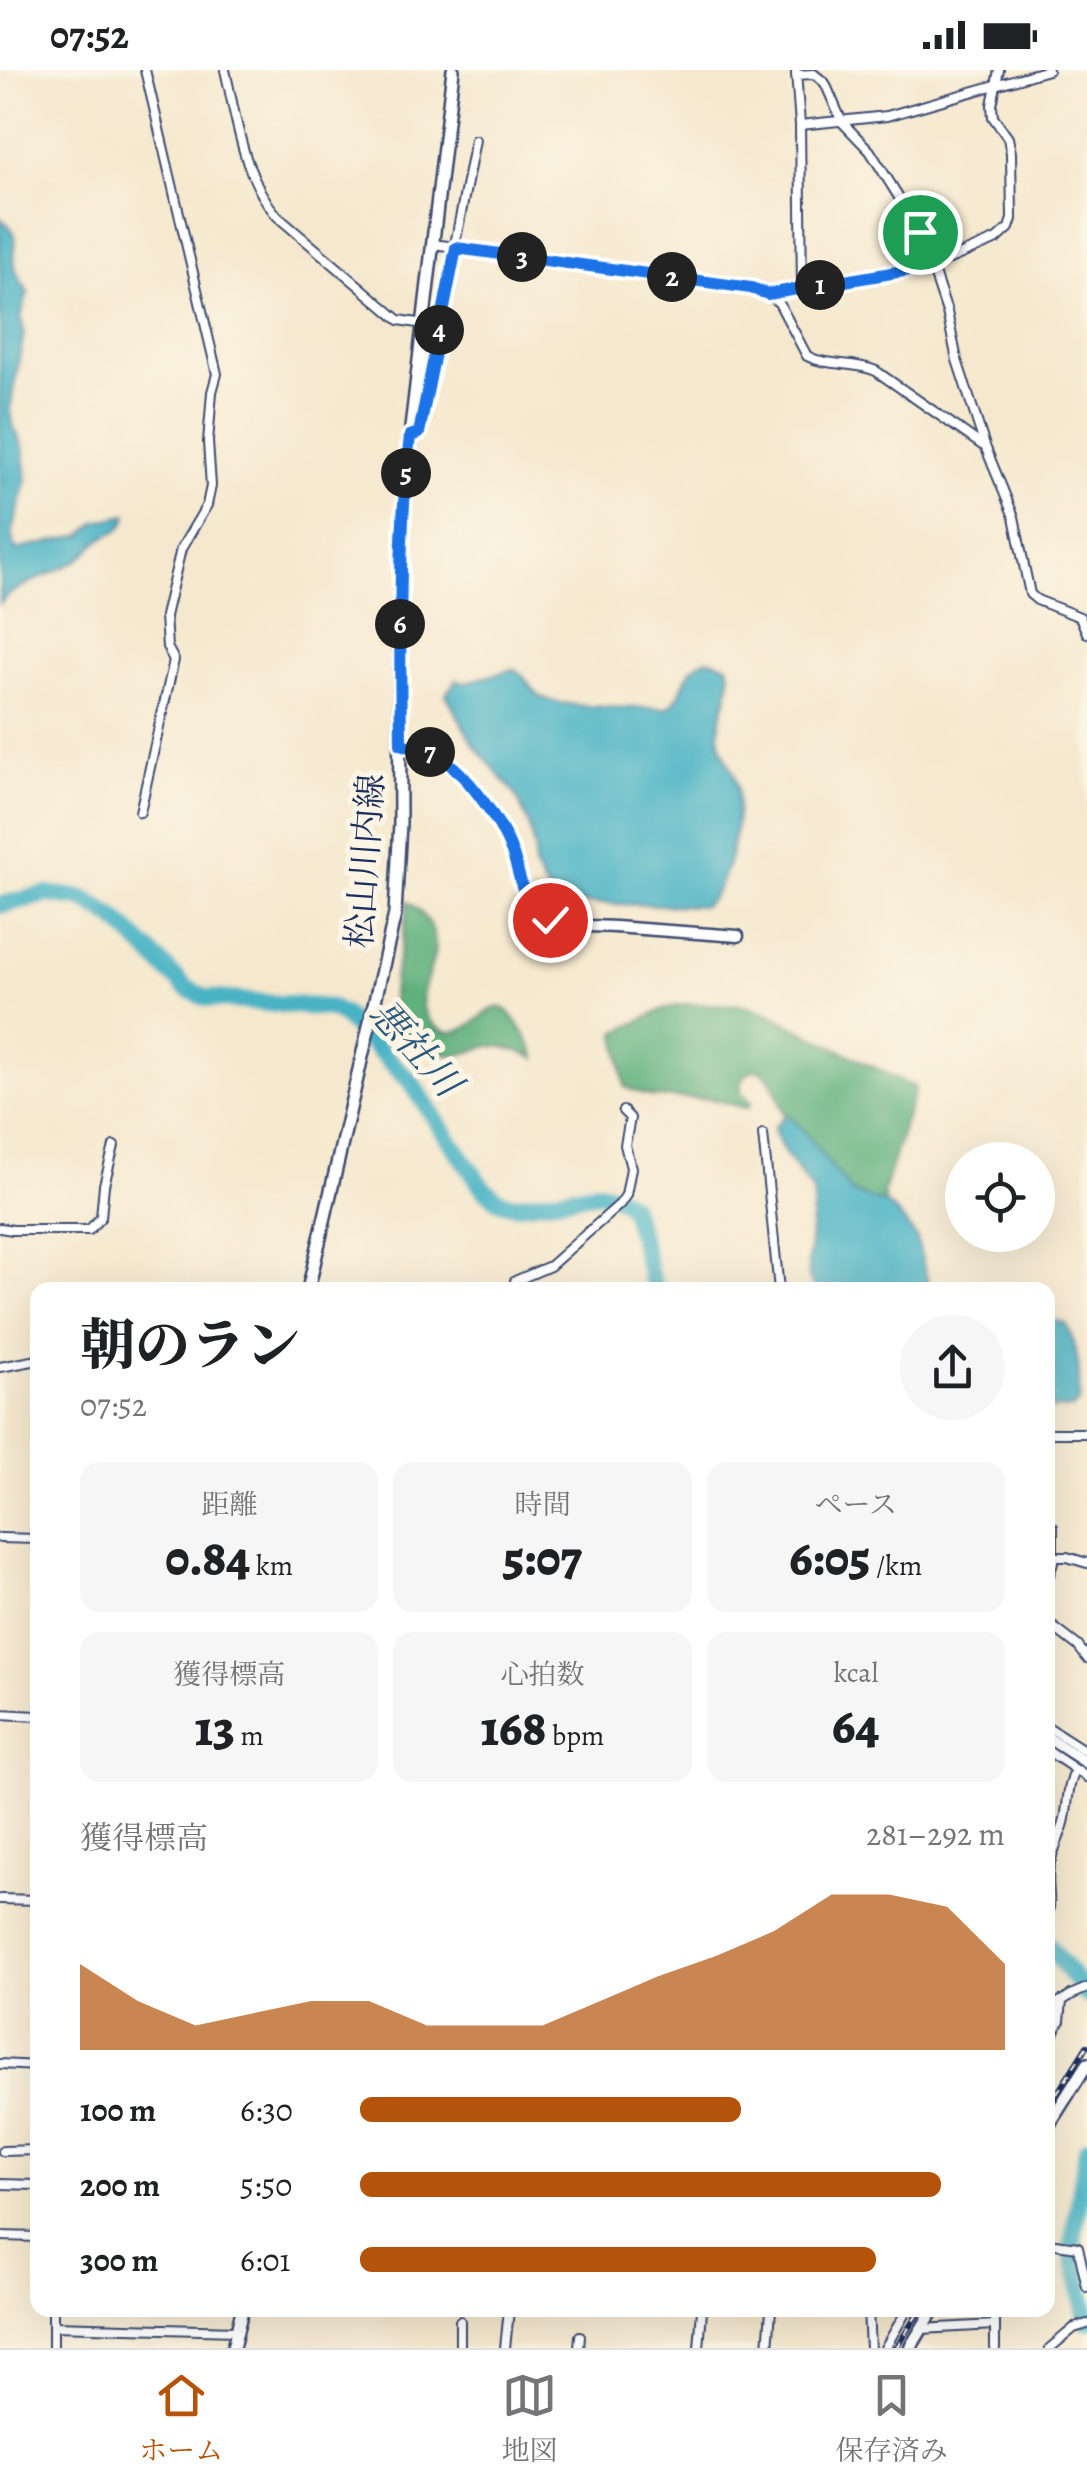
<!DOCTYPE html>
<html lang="ja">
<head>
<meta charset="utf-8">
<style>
	body { margin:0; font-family:Alegreya,"Noto Serif JP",serif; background:#f6f6f6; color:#202124; height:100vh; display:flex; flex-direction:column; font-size:38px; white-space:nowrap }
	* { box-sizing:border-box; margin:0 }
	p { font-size:32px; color:#757577 }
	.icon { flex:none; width:55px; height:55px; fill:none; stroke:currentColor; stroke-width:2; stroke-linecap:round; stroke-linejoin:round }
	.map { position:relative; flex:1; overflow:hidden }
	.sheet { position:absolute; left:30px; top:1212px; width:1025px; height:1035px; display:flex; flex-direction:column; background:#fff; border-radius:20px; box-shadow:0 10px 40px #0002 }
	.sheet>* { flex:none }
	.controls { position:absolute; left:945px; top:1072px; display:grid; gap:20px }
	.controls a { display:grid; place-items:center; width:110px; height:110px; border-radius:50%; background:#fff; box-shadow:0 10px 40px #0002; font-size:50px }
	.pin { position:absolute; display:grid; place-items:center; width:85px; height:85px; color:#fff; margin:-42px; border:5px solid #fff; border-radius:50%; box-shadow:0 2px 10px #0007 }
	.km { position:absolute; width:50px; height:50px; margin:-25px; border-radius:50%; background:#222; color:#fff; font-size:28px; line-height:50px; text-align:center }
	.round { display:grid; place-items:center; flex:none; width:105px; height:105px; border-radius:52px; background:#f6f6f6 }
	.headline { display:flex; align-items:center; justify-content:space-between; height:170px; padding:0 50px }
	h1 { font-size:55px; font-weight:800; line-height:75px }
	.figures { display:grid; grid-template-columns:repeat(3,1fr); gap:15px; height:170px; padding:10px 50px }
	.figures div { display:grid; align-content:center; border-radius:20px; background:#f6f6f6; text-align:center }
	.figures b { font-size:50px; font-weight:800 }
	.figures small { font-size:28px; font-weight:400 }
	.figures p { font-size:28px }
	.chart { height:280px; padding:20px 50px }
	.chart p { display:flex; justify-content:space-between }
	.chart svg { width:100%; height:180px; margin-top:10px; fill:#b45309; opacity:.7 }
	ul { padding:0 50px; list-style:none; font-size:32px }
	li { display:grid; grid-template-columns:160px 120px 1fr; align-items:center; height:75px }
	li i { height:25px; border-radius:12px; background:#b45309 }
	.status { display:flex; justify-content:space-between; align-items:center; height:70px; padding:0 50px; background:#fff; direction:ltr }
	.status svg { height:28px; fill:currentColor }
	.tab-bar { display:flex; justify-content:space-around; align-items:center; height:140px; border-top:2px solid #e0e0e0; background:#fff; font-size:28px; color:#757577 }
	.tab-bar a { display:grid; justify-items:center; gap:5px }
	.tab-bar .selected { color:#b45309 }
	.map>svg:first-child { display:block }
	.forest { fill:#5eb07c; stroke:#3c706d; stroke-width:2.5 }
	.water { fill:#48b3c5; stroke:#327192; stroke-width:2.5 }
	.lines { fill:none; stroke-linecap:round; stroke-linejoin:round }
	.river { stroke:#48b3c5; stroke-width:18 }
	.minor-casing { stroke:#3c4b6f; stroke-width:12 }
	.tertiary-casing { stroke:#3c4b6f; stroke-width:15 }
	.secondary-casing { stroke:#3c4b6f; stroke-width:16 }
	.minor { stroke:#fff; stroke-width:8 }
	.tertiary { stroke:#fff; stroke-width:10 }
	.secondary { stroke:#fff; stroke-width:11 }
	.rail-casing { stroke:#1b2f5e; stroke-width:6 }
	.rail { stroke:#fcf5e5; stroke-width:2.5; stroke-dasharray:8; stroke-linecap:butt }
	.route-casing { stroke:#fff; stroke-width:20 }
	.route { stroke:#1a73e8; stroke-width:12 }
	.labels { text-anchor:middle; stroke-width:10; stroke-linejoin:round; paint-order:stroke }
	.street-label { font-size:35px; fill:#1b2f5e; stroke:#fcf5e5 }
	.water-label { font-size:38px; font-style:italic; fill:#28577d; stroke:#fcf5e5 }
</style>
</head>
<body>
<div class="status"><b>07:52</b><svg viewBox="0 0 49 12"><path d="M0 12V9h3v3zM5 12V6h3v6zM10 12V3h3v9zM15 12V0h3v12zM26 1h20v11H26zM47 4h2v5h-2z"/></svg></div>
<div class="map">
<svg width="1087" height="2278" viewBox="0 0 1087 2278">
	<rect width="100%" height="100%" fill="#fcf5e5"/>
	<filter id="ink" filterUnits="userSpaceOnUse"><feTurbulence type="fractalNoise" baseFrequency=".01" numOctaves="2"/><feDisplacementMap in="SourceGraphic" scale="20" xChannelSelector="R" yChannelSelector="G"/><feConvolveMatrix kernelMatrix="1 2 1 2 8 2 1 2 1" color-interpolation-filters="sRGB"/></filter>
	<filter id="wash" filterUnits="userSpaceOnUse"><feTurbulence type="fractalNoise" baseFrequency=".0048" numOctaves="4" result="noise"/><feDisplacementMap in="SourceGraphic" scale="40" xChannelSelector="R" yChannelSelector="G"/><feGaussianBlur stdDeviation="2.25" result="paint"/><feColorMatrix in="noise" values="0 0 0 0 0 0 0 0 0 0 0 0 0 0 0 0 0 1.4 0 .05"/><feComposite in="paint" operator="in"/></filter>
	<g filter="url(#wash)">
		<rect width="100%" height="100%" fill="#f5e8ce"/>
		<!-- forest -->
		<g class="forest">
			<path d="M408,831C473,881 394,919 434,955C462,980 486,932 502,938C509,940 514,948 518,954C526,966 532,974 536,988C522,983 507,975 491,976C479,977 467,985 454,985C443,985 434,981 425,977C379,955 392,917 401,877C404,862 406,846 408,831Z"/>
			<path d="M686,934L745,935L769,944L915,1018L883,1123L886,1134L852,1123L789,1046L785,1045C776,1029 775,1003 755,999L743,1007L740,1021L751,1033L747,1038L711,1029L652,1027L625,1017L616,963L664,939Z"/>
		</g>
		<!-- water -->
		<g class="water">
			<path d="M0,148C27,168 9,175 16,200C18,208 24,214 28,222L21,247L24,263L10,339L14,358L23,375L27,409L12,464L15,480L83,465L96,452L127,445C124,462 113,461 100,470C91,477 86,485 76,491C56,503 12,516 0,534Z"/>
			<path d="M707,589L728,595C735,617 719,641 719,663C719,680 730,692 735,707C744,734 729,824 702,836L572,833L557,830L544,816L534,796L535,778L533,774L529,754L515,724L472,672L446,624L456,610L464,613L514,599C527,605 529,619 541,627C562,639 640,638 667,638C688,625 678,601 707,589Z"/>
			<path d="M785,1045L789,1046L803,1060L852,1123L886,1134L898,1144L916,1167L930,1220H815L809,1207L808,1196L814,1129L813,1122C799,1100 780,1083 774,1058Z"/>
			<path d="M1056,1251L1065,1253C1079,1279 1080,1303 1079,1332L1073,1338L1048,1339V1252Z"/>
		</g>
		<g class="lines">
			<!-- river -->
			<g class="river">
				<polyline points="0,835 48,824 84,829 116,849 186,918 206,928 330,938 342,944 411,1012 439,1055 484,1119 500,1131 515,1135 599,1122 615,1125 631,1136 655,1220"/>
				<polyline points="1048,1875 1087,1925"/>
				<polyline points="1087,2078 1073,2170 1074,2187 1087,2251"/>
			</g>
		</g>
	</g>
	<g filter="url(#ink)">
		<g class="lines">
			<defs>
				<g id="minor">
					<path d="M225,0C237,51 243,107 278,147L399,250L424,254"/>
					<polyline points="796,2 800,55 802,218"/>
					<polyline points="796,5 814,4 825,13 842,52 870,81 920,161 947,242 957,290 985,376 1014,447 1030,524 1037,530 1080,547 1087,563"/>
					<polyline points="800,55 887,46 1048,0"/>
					<polyline points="433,174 751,218 768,224 933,196 997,169 1009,158 1012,149 1011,83 1008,68 993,47 992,35 999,0"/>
					<path d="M768,224L779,233L807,286C828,297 854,291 876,301L982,375"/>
					<polyline points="410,366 419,363 475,70"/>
					<polyline points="140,742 174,590 167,577 165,546 181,479 207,435 211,416 208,372 212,322 217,304 145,0"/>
					<polyline points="763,1064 779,1220"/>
					<polyline points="0,1158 13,1160 89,1160 101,1147 104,1115 114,1076"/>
					<polyline points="516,1220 515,1211 550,1196 620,1134 626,1125 631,1098 625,1075 630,1048 623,1041"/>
					<polyline points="0,1297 38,1290"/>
					<polyline points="1048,1363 1087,1363"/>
					<polyline points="0,1468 38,1469"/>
					<polyline points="1053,1487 1067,1487 1087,1493"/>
					<polyline points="1048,1508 1053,1493 1053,1457"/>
					<polyline points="1048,1553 1078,1576 1087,1588"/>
					<polyline points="0,1644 38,1646"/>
					<polyline points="1048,1657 1087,1682"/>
					<polyline points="1048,1681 1087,1707"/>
					<polyline points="0,1829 38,1830"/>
					<path d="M1048,1845C1052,1829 1046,1814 1049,1798C1051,1783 1060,1768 1064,1753C1069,1734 1066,1717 1076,1700"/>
					<polyline points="1048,1939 1073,1924 1087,1918"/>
					<polyline points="1048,1973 1060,1951 1062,1931"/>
					<polyline points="0,1994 38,1996"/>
					<polyline points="3,2081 38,2080"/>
					<polyline points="0,2114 38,2115"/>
					<polyline points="0,2166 38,2167"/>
					<polyline points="1048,2173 1078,2177 1087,2217"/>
					<polyline points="868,2240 870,2278"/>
					<polyline points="460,2251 460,2278"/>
					<polyline points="54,2256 236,2261"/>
					<polyline points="921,2259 995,2255"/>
					<polyline points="53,2278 53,2240"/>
					<polyline points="505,2278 509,2240"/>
					<polyline points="579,2278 580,2266"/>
					<polyline points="699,2278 702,2240"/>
					<polyline points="768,2278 771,2240"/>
					<polyline points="885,2278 907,2240"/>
					<polyline points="995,2278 995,2240"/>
					<polyline points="1050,2278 1074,2258 1087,2254"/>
				</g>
				<g id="tertiary">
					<path d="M401,674C411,677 421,678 431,682C464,696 499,749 512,782C521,806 520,835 547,848C566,857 594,856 615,857C656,860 697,863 738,866"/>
					<polyline points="1048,1668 1087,1693"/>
				</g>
				<g id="secondary">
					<polyline points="308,1220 395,844 400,753 399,549 404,418 453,0"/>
					<polyline points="1048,2056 1087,1994"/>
					<polyline points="233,2278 242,2240"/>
					<polyline points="910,2278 933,2240"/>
				</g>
			</defs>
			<!-- minor casing -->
			<use href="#minor" class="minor-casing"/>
			<!-- tertiary casing -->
			<use href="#tertiary" class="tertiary-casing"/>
			<!-- secondary casing -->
			<use href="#secondary" class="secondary-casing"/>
			<!-- minor -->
			<use href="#minor" class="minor"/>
			<!-- tertiary -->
			<use href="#tertiary" class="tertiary"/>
			<!-- secondary -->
			<use href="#secondary" class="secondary"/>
			<defs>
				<g id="rail">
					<polyline points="1048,2038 1087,1976"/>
					<polyline points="896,2278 920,2240"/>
				</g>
			</defs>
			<!-- rail casing -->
			<use href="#rail" class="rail-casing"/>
			<!-- rail -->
			<use href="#rail" class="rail"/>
		</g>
	</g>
	<g class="lines" filter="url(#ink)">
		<defs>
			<path id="route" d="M550,850C520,832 523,814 513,785C501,751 464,697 431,682C422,678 411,677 401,674C400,571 398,468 410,366L419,363L456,178L751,218L768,224L933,196L920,162"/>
		</defs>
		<!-- route casing -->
		<use href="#route" class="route-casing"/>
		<!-- route -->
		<use href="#route" class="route"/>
	</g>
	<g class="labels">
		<!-- street labels -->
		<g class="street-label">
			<text transform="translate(365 791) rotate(-86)" y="12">松山川内線</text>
		</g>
		<!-- water labels -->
		<g class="water-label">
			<text transform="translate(416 978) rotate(48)" y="13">悪社川</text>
		</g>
	</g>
</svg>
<div class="controls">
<a><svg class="icon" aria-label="locate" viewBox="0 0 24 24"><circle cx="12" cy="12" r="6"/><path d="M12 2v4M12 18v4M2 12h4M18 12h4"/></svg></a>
</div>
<div class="pin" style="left:920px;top:162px;background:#1e9e55"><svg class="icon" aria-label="arrive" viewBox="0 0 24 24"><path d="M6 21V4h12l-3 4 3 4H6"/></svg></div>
<div class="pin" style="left:550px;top:850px;background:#d93025"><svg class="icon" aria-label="check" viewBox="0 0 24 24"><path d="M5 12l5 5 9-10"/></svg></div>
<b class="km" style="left:820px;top:215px">1</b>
<b class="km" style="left:672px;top:207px">2</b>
<b class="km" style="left:522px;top:187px">3</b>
<b class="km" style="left:439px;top:260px">4</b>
<b class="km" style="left:406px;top:403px">5</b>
<b class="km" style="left:400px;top:554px">6</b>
<b class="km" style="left:430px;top:682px">7</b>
<section class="sheet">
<div class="headline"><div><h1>朝のラン</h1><p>07:52</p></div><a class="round"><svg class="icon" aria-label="share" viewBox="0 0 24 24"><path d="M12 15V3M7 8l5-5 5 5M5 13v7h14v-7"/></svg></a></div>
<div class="figures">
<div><p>距離</p><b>0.84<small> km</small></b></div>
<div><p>時間</p><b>5:07</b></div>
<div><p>ペース</p><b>6:05<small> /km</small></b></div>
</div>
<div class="figures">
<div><p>獲得標高</p><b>13<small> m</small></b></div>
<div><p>心拍数</p><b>168<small> bpm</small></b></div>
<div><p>kcal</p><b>64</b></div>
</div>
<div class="chart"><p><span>獲得標高</span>281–292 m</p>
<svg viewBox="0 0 160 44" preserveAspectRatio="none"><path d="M0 44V23L10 32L20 38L30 35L40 32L50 32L60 38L70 38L80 38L90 32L100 26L110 21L120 15L130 6L140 6L150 9L160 23V44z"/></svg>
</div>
<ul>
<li><b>100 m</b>6:30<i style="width:59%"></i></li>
<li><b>200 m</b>5:50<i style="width:90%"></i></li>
<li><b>300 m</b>6:01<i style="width:80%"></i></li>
</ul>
</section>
</div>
<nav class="tab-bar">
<a class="selected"><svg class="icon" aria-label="home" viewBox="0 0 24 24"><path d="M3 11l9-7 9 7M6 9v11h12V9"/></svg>ホーム</a>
<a><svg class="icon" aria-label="map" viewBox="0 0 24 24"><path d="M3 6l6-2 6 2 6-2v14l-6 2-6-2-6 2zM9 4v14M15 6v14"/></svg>地図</a>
<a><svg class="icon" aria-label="saved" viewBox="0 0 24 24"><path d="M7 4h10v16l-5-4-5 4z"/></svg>保存済み</a>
</nav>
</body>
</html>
